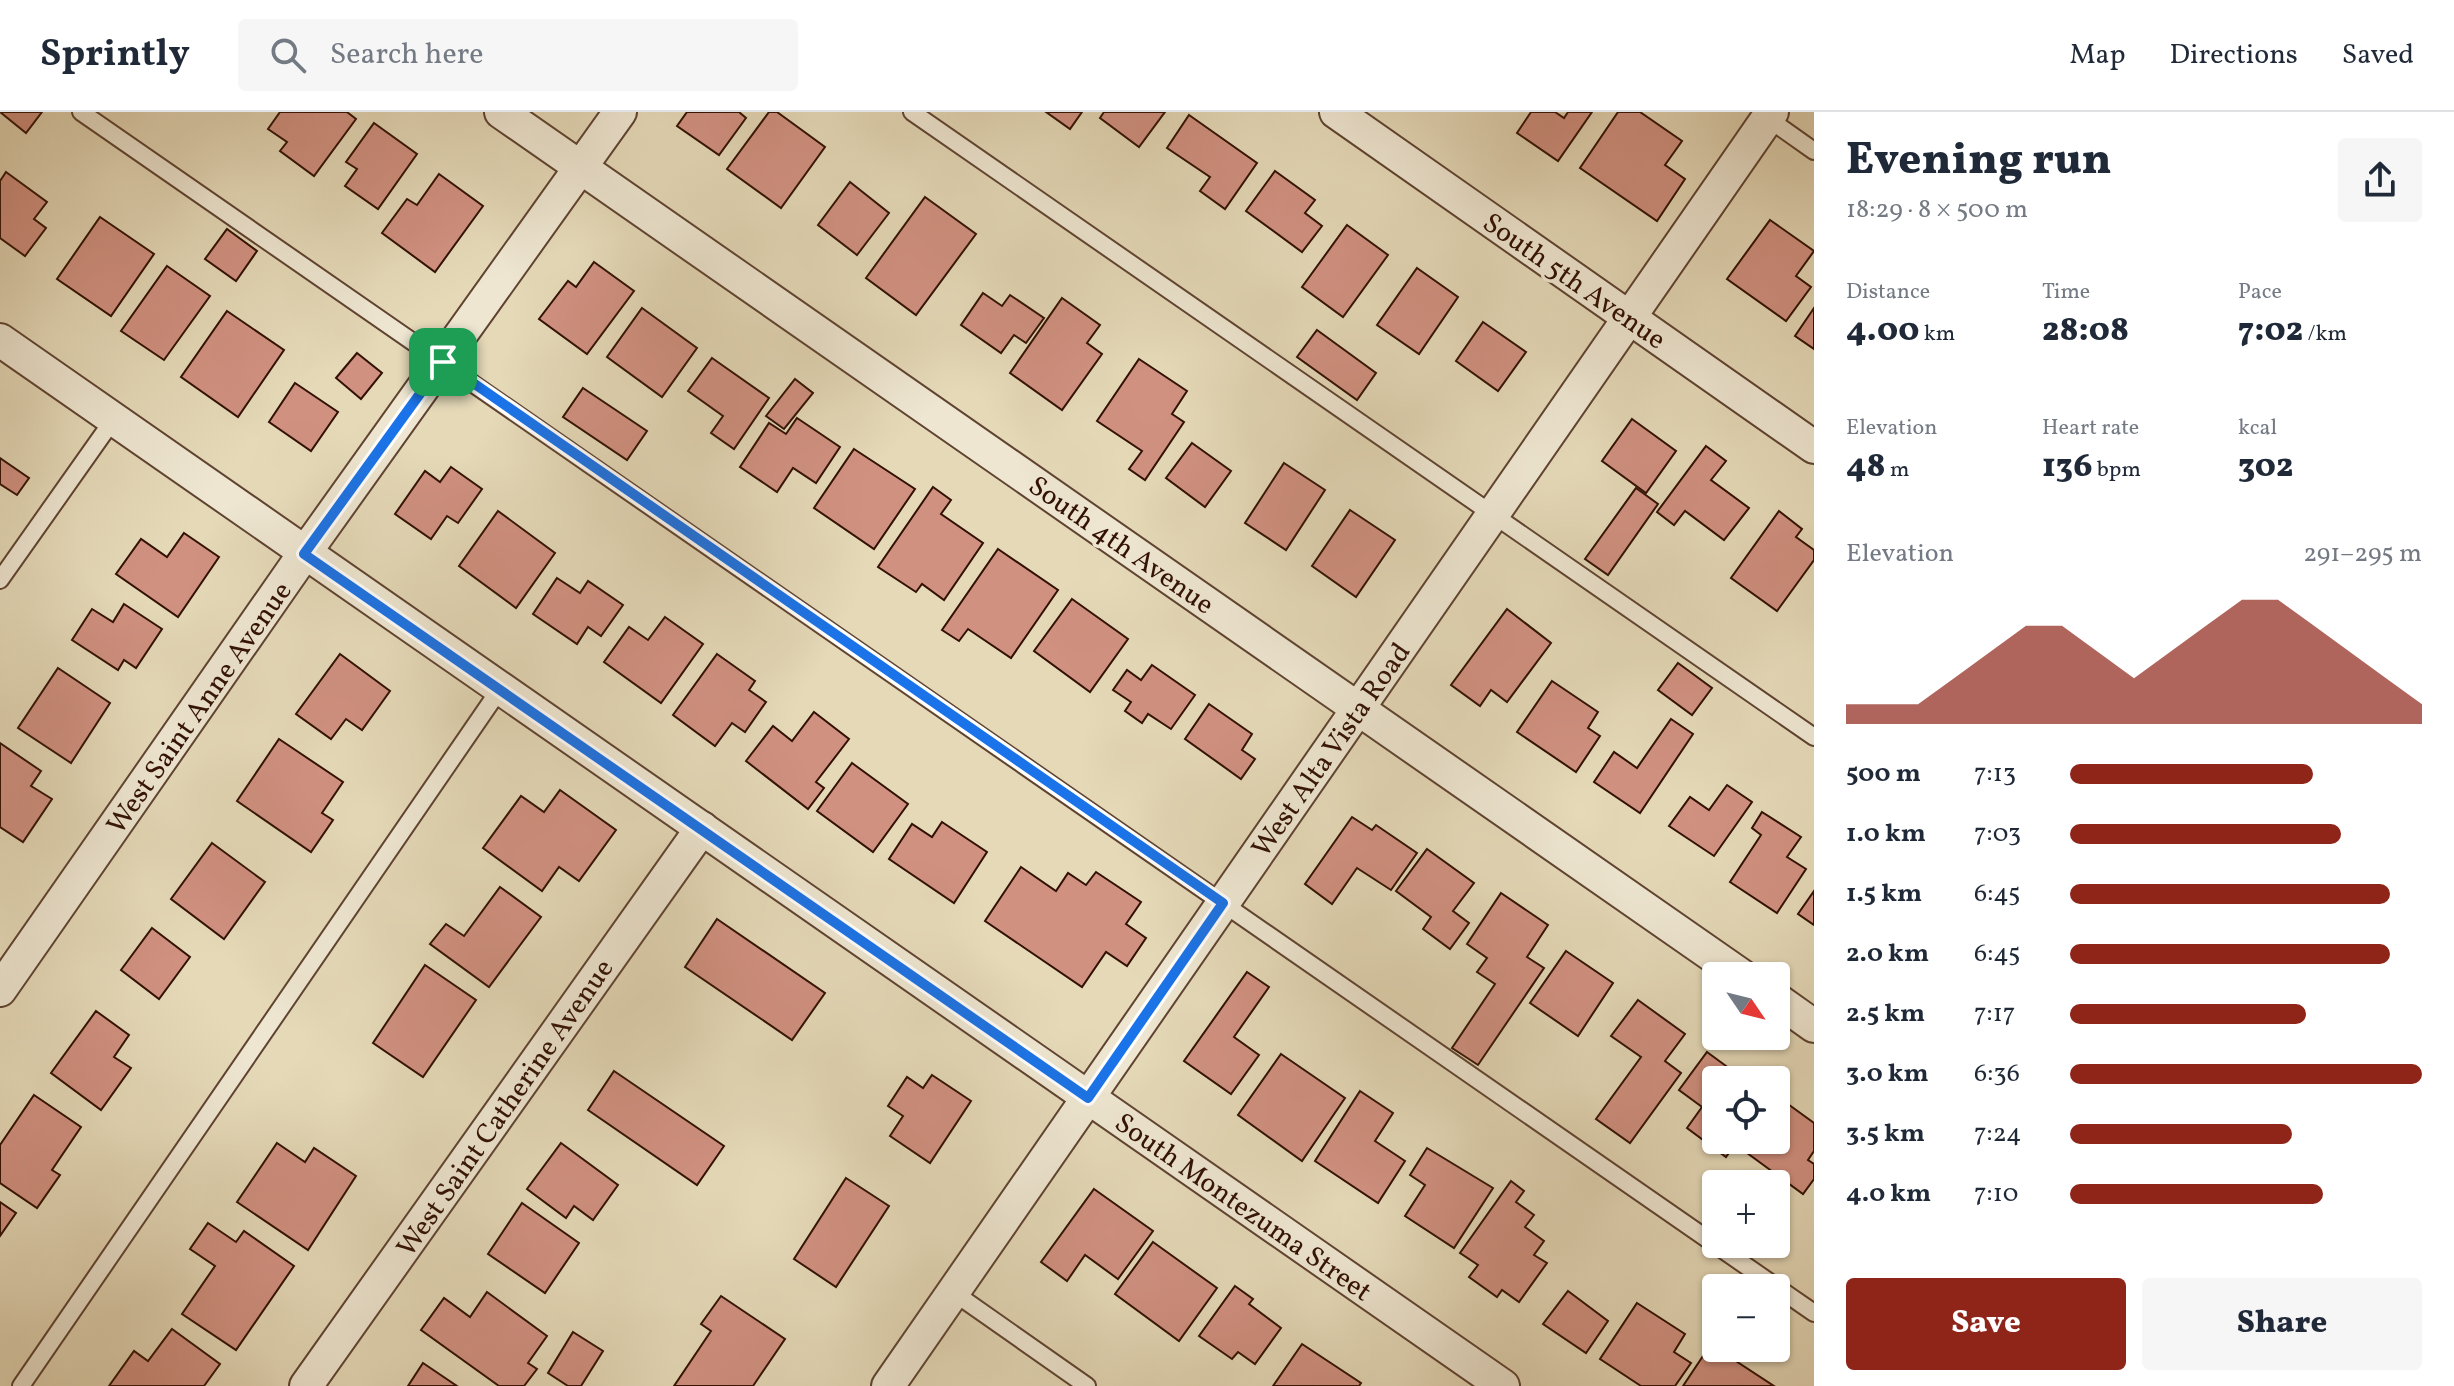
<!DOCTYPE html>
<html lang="en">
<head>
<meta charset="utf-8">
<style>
	body { margin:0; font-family:Vollkorn,serif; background:#f6f6f7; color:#1f2937; height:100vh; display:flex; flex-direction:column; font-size:30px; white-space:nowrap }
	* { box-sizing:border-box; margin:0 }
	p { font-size:26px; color:#747a83 }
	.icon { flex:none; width:44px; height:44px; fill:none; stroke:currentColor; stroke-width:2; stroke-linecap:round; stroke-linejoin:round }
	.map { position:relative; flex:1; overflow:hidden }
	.side { display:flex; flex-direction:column; background:#fff; width:640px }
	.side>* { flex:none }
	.needle { width:52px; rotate:125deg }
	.tools { position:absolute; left:1702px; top:850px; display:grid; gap:16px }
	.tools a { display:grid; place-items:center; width:88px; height:88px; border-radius:8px; background:#fff; box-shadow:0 2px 6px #0004; font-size:40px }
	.pin { position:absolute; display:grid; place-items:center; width:68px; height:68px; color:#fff; margin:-34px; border-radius:16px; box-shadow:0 4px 12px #0006 }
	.round { display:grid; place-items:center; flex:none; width:84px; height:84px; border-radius:8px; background:#f6f6f7 }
	.overview { display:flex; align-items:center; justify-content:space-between; height:136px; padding:0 32px }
	h1 { font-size:44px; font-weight:800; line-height:60px }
	.metrics { display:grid; grid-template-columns:repeat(3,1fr); gap:12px; height:136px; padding:8px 32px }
	.metrics div { display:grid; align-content:center }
	.metrics b { font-size:34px; font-weight:800 }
	.metrics small { font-size:22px; font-weight:400 }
	.metrics p { font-size:22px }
	.chart { height:224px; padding:16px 32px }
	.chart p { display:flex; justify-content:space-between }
	.chart svg { width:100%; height:144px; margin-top:8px; fill:#8f2418; opacity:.7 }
	.primary-button { display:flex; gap:16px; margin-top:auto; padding:16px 32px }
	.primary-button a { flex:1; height:92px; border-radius:8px; background:#8f2418; color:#fff; font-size:32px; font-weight:800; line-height:92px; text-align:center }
	.primary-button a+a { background:#f6f6f7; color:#1f2937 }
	ul { padding:0 32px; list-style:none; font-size:26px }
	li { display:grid; grid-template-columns:128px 96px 1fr; align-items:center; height:60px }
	li i { height:20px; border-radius:10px; background:#8f2418 }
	header { display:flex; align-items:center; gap:48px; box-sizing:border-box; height:112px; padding:0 40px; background:#fff; border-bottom:2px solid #e0e1e3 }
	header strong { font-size:38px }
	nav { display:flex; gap:44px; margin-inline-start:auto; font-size:28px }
	.search { width:560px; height:72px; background:#f6f6f7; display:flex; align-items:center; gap:20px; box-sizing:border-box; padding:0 28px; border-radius:8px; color:#747a83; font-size:30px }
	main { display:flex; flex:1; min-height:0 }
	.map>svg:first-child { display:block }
	.building { fill:#d19181; stroke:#321104; stroke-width:2 }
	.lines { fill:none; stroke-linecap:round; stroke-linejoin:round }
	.lane-casing { stroke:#5f4331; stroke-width:20 }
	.street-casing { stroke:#5f4331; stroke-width:36 }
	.lane { stroke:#eee6d1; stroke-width:16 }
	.street { stroke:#eee6d1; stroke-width:32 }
	.route-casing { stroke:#fff; stroke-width:16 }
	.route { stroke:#1a73e8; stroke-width:10 }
	.labels { text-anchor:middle; stroke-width:7; stroke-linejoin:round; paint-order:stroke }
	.street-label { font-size:28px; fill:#321104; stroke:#eee6d1 }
</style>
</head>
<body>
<header>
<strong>Sprintly</strong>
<div class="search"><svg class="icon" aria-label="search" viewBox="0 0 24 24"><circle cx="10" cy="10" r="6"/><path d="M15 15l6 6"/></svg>Search here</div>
<nav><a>Map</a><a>Directions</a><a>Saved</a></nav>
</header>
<main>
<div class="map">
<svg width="1814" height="1274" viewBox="0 0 1814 1274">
	<rect width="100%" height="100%" fill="#e5d9b8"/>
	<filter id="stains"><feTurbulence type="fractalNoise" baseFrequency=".0025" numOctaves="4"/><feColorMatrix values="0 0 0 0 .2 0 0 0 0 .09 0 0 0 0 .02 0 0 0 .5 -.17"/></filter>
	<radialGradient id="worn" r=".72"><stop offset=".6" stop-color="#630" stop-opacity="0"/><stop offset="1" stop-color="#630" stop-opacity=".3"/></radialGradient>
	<!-- building -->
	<g class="building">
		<polygon points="0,0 42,0 26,21"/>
		<polygon points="280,0 347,0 356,7 314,64 280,39 287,30 268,17"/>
		<polygon points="687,0 739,0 746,6 719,43 677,14"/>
		<polygon points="769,0 777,0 825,35 781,96 727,57"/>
		<polygon points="1046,0 1082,0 1070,17"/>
		<polygon points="1104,0 1165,0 1139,35 1100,6"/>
		<polygon points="1531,0 1555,0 1564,6 1568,0 1592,0 1558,49 1517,21"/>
		<polygon points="1618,0 1640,0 1682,29 1665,53 1685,67 1657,109 1580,56"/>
		<polygon points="1189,3 1257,51 1225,97 1200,79 1210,65 1167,36"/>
		<polygon points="374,11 417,42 378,97 345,74 357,57 346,50"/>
		<polygon points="1275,59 1315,88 1305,101 1322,114 1302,140 1246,99"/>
		<polygon points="6,60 47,90 34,107 46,116 25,144 0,126 0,69"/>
		<polygon points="439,62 483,94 435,160 382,121 407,87 417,93"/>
		<polygon points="850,70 889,101 857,143 818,113"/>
		<polygon points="925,85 976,122 916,203 866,166"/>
		<polygon points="100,105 154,142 111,204 57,167"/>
		<polygon points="1770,108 1814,139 1796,164 1811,175 1786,209 1727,167"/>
		<polygon points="1347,113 1388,143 1343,205 1302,175"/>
		<polygon points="227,117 257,139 236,169 205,147"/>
		<polygon points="594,150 634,179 587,242 539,207 568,169 576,175"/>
		<polygon points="167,154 210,184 164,248 121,219"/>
		<polygon points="1417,156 1458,185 1419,242 1377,213"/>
		<polygon points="983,181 1002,194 1010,183 1044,206 1026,231 1014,223 1001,241 961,213"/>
		<polygon points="1062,186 1100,213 1087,231 1102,242 1062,298 1010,261"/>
		<polygon points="642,196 697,236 662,285 607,245"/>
		<polygon points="1814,196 1814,237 1795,224"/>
		<polygon points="227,199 284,238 238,305 181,265"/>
		<polygon points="1483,210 1526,240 1498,279 1456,249"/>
		<polygon points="1317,218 1376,261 1357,288 1297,245"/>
		<polygon points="357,241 382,261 361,287 336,266"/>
		<polygon points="712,246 769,286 734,337 711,321 723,304 688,279"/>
		<polygon points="1139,247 1187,279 1172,302 1184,310 1145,368 1129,357 1142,339 1097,309"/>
		<polygon points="795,267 813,281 784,317 766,304"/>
		<polygon points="295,271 338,300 311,339 269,310"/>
		<polygon points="583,276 647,319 627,348 563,305"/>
		<polygon points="797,306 840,335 816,371 793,356 777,380 740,355 769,311 786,322"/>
		<polygon points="1632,307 1676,339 1646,381 1602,349"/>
		<polygon points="1192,331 1231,359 1205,395 1166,366"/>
		<polygon points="1706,334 1726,349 1711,368 1749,396 1724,428 1685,399 1674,413 1657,400"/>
		<polygon points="854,337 915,377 874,437 814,396"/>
		<polygon points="0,346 29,366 17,383 0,372"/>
		<polygon points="1284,351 1325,378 1286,438 1245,411"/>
		<polygon points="451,355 482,377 458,411 447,404 431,427 395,402 425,359 440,370"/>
		<polygon points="933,375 951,388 941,402 983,431 944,488 922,472 916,480 878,455"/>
		<polygon points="1636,376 1658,392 1608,463 1585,447"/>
		<polygon points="1350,398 1395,428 1356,485 1312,454"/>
		<polygon points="498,399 555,441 516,496 459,454"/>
		<polygon points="1779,399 1802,417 1796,425 1814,438 1814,448 1777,499 1731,466"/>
		<polygon points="184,421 219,445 178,505 116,462 141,427 167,445"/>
		<polygon points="998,437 1058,478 1011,546 968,517 959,529 942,518"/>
		<polygon points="557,466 580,481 588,469 623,493 601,524 588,515 577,532 533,502"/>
		<polygon points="1072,487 1128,527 1090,580 1034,539"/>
		<polygon points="124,492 162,517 136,556 124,548 118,558 72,528 92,497 113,510"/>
		<polygon points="1507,497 1551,531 1507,590 1491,578 1480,594 1451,573"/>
		<polygon points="665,505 703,532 661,591 604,550 629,515 648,528"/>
		<polygon points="340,542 390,579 362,618 346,607 331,627 296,602"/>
		<polygon points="717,542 755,569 749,578 766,590 745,620 732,611 715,634 673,603"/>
		<polygon points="1678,551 1712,576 1692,603 1658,578"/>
		<polygon points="1152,553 1195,583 1171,617 1148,602 1142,611 1125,599 1131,590 1113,578 1127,558 1141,568"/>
		<polygon points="58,556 110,591 71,651 18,616"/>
		<polygon points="1552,569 1598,600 1588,616 1600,624 1576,660 1517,620"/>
		<polygon points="1209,592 1252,622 1242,638 1255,647 1241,667 1185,627"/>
		<polygon points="814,600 849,627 816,670 824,676 808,697 746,649 773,614 792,629"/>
		<polygon points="1671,607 1693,622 1640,701 1594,670 1614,640 1637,656"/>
		<polygon points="279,627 343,670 322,701 333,708 311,740 237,689"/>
		<polygon points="0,631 41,659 31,674 52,687 23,730 0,715"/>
		<polygon points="852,651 908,692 873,740 817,699"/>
		<polygon points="1727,673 1752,690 1714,744 1669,714 1690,685 1709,698"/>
		<polygon points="560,678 616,718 579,769 559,755 542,779 483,736 521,684 544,700"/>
		<polygon points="1762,700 1801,725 1787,745 1806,757 1777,801 1730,770 1761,723 1752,716"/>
		<polygon points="1352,705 1372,718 1376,713 1417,741 1391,778 1357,756 1332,792 1305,772"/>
		<polygon points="942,710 987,740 954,791 889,747 912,712 932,725"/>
		<polygon points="212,731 265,770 224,827 171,787"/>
		<polygon points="1427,737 1474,771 1453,799 1469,811 1450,837 1423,817 1431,805 1396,779"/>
		<polygon points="1021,755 1056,779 1068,761 1086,773 1096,760 1141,790 1126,812 1146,826 1127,854 1106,840 1082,875 985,809"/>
		<polygon points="500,775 541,805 489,875 430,832 446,812 464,824"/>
		<polygon points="1814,779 1814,813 1798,802"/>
		<polygon points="1501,781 1548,813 1527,845 1544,856 1478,953 1452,936 1495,872 1477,860 1487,846 1467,832"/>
		<polygon points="717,807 825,881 792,928 685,855"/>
		<polygon points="152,816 190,845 159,887 121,858"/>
		<polygon points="1566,839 1613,871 1578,924 1530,891"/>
		<polygon points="425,853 476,888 423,965 373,931"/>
		<polygon points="1247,860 1269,875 1234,925 1259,943 1231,982 1184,949"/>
		<polygon points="1638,888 1685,922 1665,949 1681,961 1630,1031 1596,1007 1641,945 1611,924"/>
		<polygon points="96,899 129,923 114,945 131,956 101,998 51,961"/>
		<polygon points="1707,940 1745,968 1716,968 1716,1028 1738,1028 1726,1045 1687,1016 1702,995 1679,978"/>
		<polygon points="1281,942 1345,986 1302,1049 1238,1003"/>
		<polygon points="614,959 724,1034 697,1073 588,998"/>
		<polygon points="932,963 971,989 930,1051 890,1024 903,1004 888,994 907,965 923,976"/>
		<polygon points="1360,979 1393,1001 1375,1029 1405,1049 1378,1091 1315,1049"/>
		<polygon points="34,983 81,1015 52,1058 60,1063 37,1096 0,1071 0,1033"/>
		<polygon points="1781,987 1814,1011 1814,1039 1808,1048 1814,1052 1814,1067 1803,1082 1743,1038 1751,1028 1776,1028 1776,994"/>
		<polygon points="277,1031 305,1050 314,1036 356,1064 308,1138 237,1090"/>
		<polygon points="561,1031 618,1073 593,1108 574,1094 566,1106 527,1077"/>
		<polygon points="1427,1036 1493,1076 1454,1136 1405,1104 1425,1073 1410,1063"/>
		<polygon points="846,1066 889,1094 836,1175 794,1147"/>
		<polygon points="1511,1069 1524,1079 1516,1090 1534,1103 1525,1115 1544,1129 1534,1143 1547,1151 1519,1190 1502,1178 1497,1185 1469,1165 1478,1153 1460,1141"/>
		<polygon points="1094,1077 1153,1119 1118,1167 1085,1143 1067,1169 1041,1150"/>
		<polygon points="0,1090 16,1101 0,1124"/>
		<polygon points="522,1091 579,1131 545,1181 488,1142"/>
		<polygon points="208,1111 236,1130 244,1119 294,1154 236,1238 182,1202 215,1154 190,1137"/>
		<polygon points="1153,1130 1217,1176 1179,1229 1115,1182"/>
		<polygon points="1235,1174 1253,1187 1249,1192 1281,1216 1255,1252 1238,1240 1232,1247 1199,1224"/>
		<polygon points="1568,1179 1608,1209 1586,1241 1543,1212"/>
		<polygon points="487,1180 547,1224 528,1251 537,1257 524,1274 499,1274 421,1218 444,1186 470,1205"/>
		<polygon points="721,1184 785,1227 753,1274 674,1274 711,1219 701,1212"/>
		<polygon points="1637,1191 1685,1222 1674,1240 1691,1251 1675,1274 1641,1274 1600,1247"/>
		<polygon points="172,1217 220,1252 204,1274 109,1274 134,1239 148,1249"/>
		<polygon points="573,1220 603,1239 581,1274 568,1274 548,1261"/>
		<polygon points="1302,1232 1361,1271 1359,1274 1273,1274"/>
		<polygon points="1711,1232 1716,1236 1774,1274 1683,1274"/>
		<polygon points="423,1251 457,1274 408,1274"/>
	</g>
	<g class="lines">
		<defs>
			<g id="lane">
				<polyline points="81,0 1814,1201"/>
				<polyline points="912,0 1814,625"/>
				<polyline points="1763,3 1814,39"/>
				<polyline points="0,468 113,308"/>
				<polyline points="953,1180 1087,1274"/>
				<polyline points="21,1274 500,577"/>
			</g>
			<g id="street">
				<polyline points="501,0 1742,864"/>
				<polyline points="1336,0 1814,335"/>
				<polyline points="0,228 1503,1274"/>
				<polyline points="0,878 304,442 620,0"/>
				<polyline points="1776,887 1814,914"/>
				<polyline points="306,1274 702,716"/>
				<polyline points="888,1274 1772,0"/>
			</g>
		</defs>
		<!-- lane casing -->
		<use href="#lane" class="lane-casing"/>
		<!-- street casing -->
		<use href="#street" class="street-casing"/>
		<!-- lane -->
		<use href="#lane" class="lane"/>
		<!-- street -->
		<use href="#street" class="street"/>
	</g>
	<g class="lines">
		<defs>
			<polygon id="route" points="443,250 1223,791 1088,986 304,442"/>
		</defs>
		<!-- route casing -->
		<use href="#route" class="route-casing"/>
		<!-- route -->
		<use href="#route" class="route"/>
	</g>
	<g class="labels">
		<!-- street labels -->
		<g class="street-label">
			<text transform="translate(1575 168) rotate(35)" y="10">South 5th Avenue</text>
			<text transform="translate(1122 432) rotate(35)" y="10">South 4th Avenue</text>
			<text transform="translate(198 595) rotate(-55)" y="10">West Saint Anne Avenue</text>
			<text transform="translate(1330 637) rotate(-55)" y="10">West Alta Vista Road</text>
			<text transform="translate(504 995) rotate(-55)" y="10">West Saint Catherine Avenue</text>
			<text transform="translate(1244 1094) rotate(35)" y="10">South Montezuma Street</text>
		</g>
	</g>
	<rect width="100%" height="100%" filter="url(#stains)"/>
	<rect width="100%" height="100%" fill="url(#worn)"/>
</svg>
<div class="tools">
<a><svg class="needle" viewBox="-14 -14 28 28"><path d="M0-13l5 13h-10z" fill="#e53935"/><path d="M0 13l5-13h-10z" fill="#747a83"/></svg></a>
<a><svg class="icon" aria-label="locate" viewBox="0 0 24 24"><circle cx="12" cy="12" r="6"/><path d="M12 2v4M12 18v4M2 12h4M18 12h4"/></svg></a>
<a>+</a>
<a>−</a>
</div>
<div class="pin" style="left:443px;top:250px;background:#1e9e55"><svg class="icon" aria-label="arrive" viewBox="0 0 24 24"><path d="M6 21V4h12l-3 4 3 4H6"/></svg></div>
</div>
<section class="side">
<div class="overview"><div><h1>Evening run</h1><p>18:29 · 8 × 500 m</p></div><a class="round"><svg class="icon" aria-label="share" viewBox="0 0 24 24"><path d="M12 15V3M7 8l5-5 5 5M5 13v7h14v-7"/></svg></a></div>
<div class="metrics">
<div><p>Distance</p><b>4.00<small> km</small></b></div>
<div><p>Time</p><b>28:08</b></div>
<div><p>Pace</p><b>7:02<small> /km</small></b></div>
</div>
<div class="metrics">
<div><p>Elevation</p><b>48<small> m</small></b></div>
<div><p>Heart rate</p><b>136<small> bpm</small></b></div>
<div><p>kcal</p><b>302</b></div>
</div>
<div class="chart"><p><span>Elevation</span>291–295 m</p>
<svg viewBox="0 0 160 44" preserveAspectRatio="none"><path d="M0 44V38L10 38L20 38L30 30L40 22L50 14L60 14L70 22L80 30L90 22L100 14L110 6L120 6L130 14L140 22L150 30L160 38V44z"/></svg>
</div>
<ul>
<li><b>500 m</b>7:13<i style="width:69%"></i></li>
<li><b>1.0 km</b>7:03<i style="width:77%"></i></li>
<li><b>1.5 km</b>6:45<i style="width:91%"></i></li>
<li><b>2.0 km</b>6:45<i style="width:91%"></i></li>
<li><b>2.5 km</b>7:17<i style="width:67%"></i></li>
<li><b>3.0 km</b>6:36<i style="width:100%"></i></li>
<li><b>3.5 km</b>7:24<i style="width:63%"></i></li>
<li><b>4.0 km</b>7:10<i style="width:72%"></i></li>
</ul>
<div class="primary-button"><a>Save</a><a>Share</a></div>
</section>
</main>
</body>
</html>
